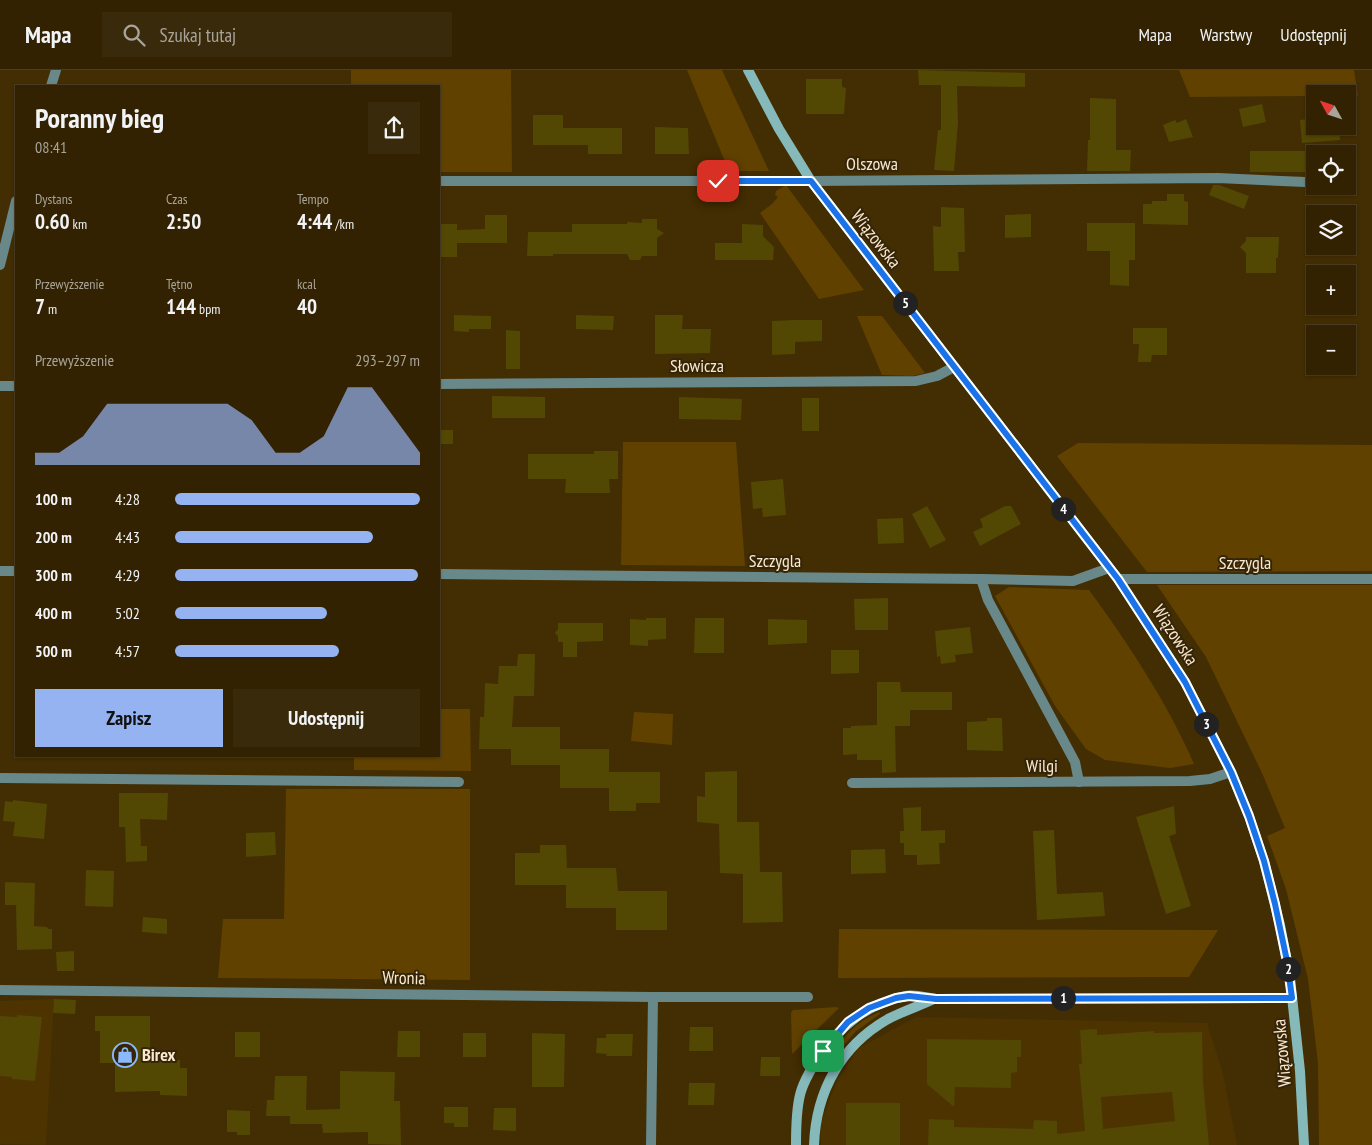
<!DOCTYPE html>
<html lang="pl">
<head>
<meta charset="utf-8">
<style>
	body { margin:0; font-family:"PT Sans Narrow",sans-serif; background:#3a2a0c; color:#f1f3f6; height:100vh; display:flex; flex-direction:column; font-size:19px; white-space:nowrap }
	* { box-sizing:border-box; margin:0 }
	p { font-size:16px; color:#a8a499 }
	.icon { flex:none; width:28px; height:28px; fill:none; stroke:currentColor; stroke-width:2; stroke-linecap:round; stroke-linejoin:round }
	.map { position:relative; flex:1; overflow:hidden }
	.sheet { position:absolute; left:15px; top:15px; width:425px; height:672px; display:flex; flex-direction:column; background:#322202; border-radius:0px; box-shadow:0 1px 4px #0004,0 0 0 1px #4d3f24 }
	.sheet>* { flex:none }
	.needle { width:32px; rotate:310deg }
	.buttons { position:absolute; left:1306px; top:15px; display:grid; gap:10px }
	.buttons a { display:grid; place-items:center; width:50px; height:50px; border-radius:0px; background:#322202; box-shadow:0 1px 4px #0004,0 0 0 1px #4d3f24; font-size:25px }
	.pin { position:absolute; display:grid; place-items:center; width:42px; height:42px; color:#fff; margin:-21px; border-radius:10px; box-shadow:0 2px 8px #0006 }
	.km { position:absolute; width:25px; height:25px; margin:-12px; border-radius:50%; background:#222; color:#fff; font-size:14px; line-height:25px; text-align:center }
	.round { display:grid; place-items:center; flex:none; width:52px; height:52px; border-radius:0px; background:#3a2a0c }
	.headline { display:flex; align-items:center; justify-content:space-between; height:85px; padding:0 20px }
	h1 { font-size:28px; font-weight:700; line-height:38px }
	.metrics { display:grid; grid-template-columns:repeat(3,1fr); gap:8px; height:85px; padding:5px 20px }
	.metrics div { display:grid; align-content:center }
	.metrics b { font-size:21px; font-weight:700 }
	.metrics small { font-size:14px; font-weight:400 }
	.metrics p { font-size:14px }
	.chart { height:140px; padding:10px 20px }
	.chart p { display:flex; justify-content:space-between }
	.chart svg { width:100%; height:90px; margin-top:5px; fill:#95b2f1; opacity:.7 }
	.button { display:flex; gap:10px; margin-top:auto; padding:10px 20px }
	.button a { flex:1; height:58px; border-radius:0px; background:#95b2f1; color:#111; font-size:20px; font-weight:700; line-height:58px; text-align:center }
	.button a+a { background:#3a2a0c; color:#f1f3f6 }
	ul { padding:0 20px; list-style:none; font-size:16px }
	li { display:grid; grid-template-columns:80px 60px 1fr; align-items:center; height:38px }
	li i { height:12px; border-radius:6px; background:#95b2f1 }
	header { display:flex; align-items:center; gap:30px; box-sizing:border-box; height:70px; padding:0 25px; background:#322202; border-bottom:1px solid #4d3f24 }
	header strong { font-size:24px }
	nav { display:flex; gap:28px; margin-inline-start:auto; font-size:18px }
	.search { width:350px; height:45px; background:#3a2a0c; display:flex; align-items:center; gap:12px; box-sizing:border-box; padding:0 18px; border-radius:0px; color:#a8a499; font-size:19px }
	.map>svg:first-child { display:block }
	.built { fill:#4d3300 }
	.green { fill:#604100 }
	.building { fill:#534704; fill-rule:evenodd }
	.lines { fill:none; stroke-linecap:round; stroke-linejoin:round }
	.minor { stroke:#688889; stroke-width:10 }
	.secondary { stroke:#85b9ba; stroke-width:10 }
	.route-casing { stroke:#fff; stroke-width:10 }
	.route { stroke:#1a73e8; stroke-width:6 }
	.labels { text-anchor:middle; stroke-width:4; stroke-linejoin:round; paint-order:stroke }
	.street-label { font-size:18px; fill:#fae8ce; stroke:#352508 }
	.poi-label { font-size:18px; font-weight:bold; fill:#fae8ce; stroke:#352508; text-anchor:start }
</style>
</head>
<body>
<header>
<strong>Mapa</strong>
<div class="search"><svg class="icon" aria-label="search" viewBox="0 0 24 24"><circle cx="10" cy="10" r="6"/><path d="M15 15l6 6"/></svg>Szukaj tutaj</div>
<nav><a>Mapa</a><a>Warstwy</a><a>Udostępnij</a></nav>
</header>
<div class="map">
<svg width="1372" height="1075" viewBox="0 0 1372 1075">
	<rect width="100%" height="100%" fill="#432d02"/>
	<!-- built -->
	<g class="built">
		<polygon points="54,929 46,1075 0,1074 0,931"/>
		<polygon points="916,947 1207,953 1223,1003 1237,1075 821,1075 821,1053 838,1008 859,978"/>
	</g>
	<!-- green -->
	<g class="green">
		<polygon points="351,0 511,0 512,102 439,102 439,16 351,16"/>
		<polygon points="687,0 722,0 769,101 721,101 726,94"/>
		<polygon points="1179,0 1354,0 1358,26 1348,26 1348,24 1315,24 1315,26 1190,27"/>
		<polygon points="786,115 864,220 819,229 760,143 772,134 778,127 775,125 776,121"/>
		<polygon points="857,246 882,246 925,303 913,306 882,305"/>
		<polygon points="623,372 736,372 745,496 621,495"/>
		<polygon points="1078,373 1372,375 1372,501 1147,502 1057,386"/>
		<polygon points="1157,515 1372,515 1372,1075 1319,1075 1318,993 1308,909 1286,819 1267,766 1285,758 1262,703 1206,587"/>
		<path d="M1009,517L1089,520C1128,573 1168,634 1194,694L1170,698L1105,690L1086,679L1055,636L995,526Z"/>
		<polygon points="439,639 470,639 471,701 354,700 354,686 439,686"/>
		<polygon points="634,642 673,644 672,675 631,671"/>
		<polygon points="286,719 470,719 470,910 218,908 223,849 284,849"/>
		<polygon points="839,859 1218,860 1189,907 838,908"/>
		<polygon points="836,937 839,938 792,984 791,943 793,940"/>
		<path d="M880,942V944L855,962L831,991L828,992V990C841,970 856,950 880,942Z"/>
	</g>
	<!-- building -->
	<g class="building">
		<polygon points="918,0 1025,3 1025,17 957,16 958,53 954,101 934,100 938,60 941,60 941,15 919,15"/>
		<polygon points="806,9 842,9 842,17 846,18 844,44 806,44"/>
		<polygon points="1090,28 1116,29 1116,80 1131,80 1130,101 1087,101 1088,70 1090,70"/>
		<polygon points="1262,34 1266,52 1243,57 1239,39"/>
		<polygon points="533,45 563,45 563,58 622,58 622,84 588,84 588,75 533,75"/>
		<polygon points="1315,48 1315,56 1339,56 1340,70 1302,73 1300,50"/>
		<polygon points="1186,49 1193,67 1169,72 1163,55 1175,50 1177,53"/>
		<polygon points="655,57 688,58 689,84 655,84"/>
		<polygon points="1250,81 1314,81 1313,102 1250,102"/>
		<polygon points="1213,115 1219,115 1249,126 1244,139 1209,125"/>
		<polygon points="1167,124 1184,124 1184,131 1188,132 1188,155 1143,154 1143,134 1152,134 1152,131 1167,131"/>
		<polygon points="941,137 964,138 965,182 958,182 959,201 934,201 933,156 941,157"/>
		<polygon points="1031,144 1031,167 1005,168 1005,145"/>
		<polygon points="485,145 507,145 507,173 457,173 457,187 439,187 439,154 457,154 457,160 485,159"/>
		<polygon points="642,149 657,149 657,159 664,163 657,168 657,186 642,186 640,190 630,190 627,184 553,184 553,186 527,186 528,162 572,162 572,154 627,154 627,152 642,153"/>
		<polygon points="1087,153 1135,153 1135,190 1129,190 1129,216 1110,215 1110,181 1087,181"/>
		<polygon points="742,154 763,155 763,166 774,177 773,190 715,190 715,173 742,173"/>
		<polygon points="1246,167 1279,167 1278,188 1276,188 1276,203 1246,203 1246,183 1240,177 1246,171"/>
		<polygon points="454,245 491,246 491,259 469,259 469,262 454,261"/>
		<polygon points="576,245 614,246 613,260 576,259"/>
		<polygon points="655,245 683,245 682,259 711,259 710,283 655,284"/>
		<polygon points="795,250 822,250 822,271 795,272 795,284 772,285 772,251"/>
		<polygon points="1133,258 1167,258 1167,285 1152,285 1151,292 1138,292 1139,274 1133,274"/>
		<polygon points="506,260 520,261 520,299 506,299"/>
		<polygon points="492,326 545,327 545,348 492,348"/>
		<polygon points="679,327 742,329 741,350 679,349"/>
		<rect x="802" y="328" width="17" height="33"/>
		<rect x="439" y="360" width="14" height="14"/>
		<polygon points="594,381 618,381 618,409 609,409 610,423 565,423 566,409 528,409 528,384 594,384"/>
		<polygon points="783,409 786,445 763,447 762,438 753,439 751,412"/>
		<polygon points="927,436 946,470 930,478 912,444"/>
		<polygon points="1005,436 1011,436 1021,454 980,476 973,462 983,457 980,449"/>
		<polygon points="903,448 904,473 878,474 877,449"/>
		<polygon points="888,528 888,560 855,560 854,529"/>
		<polygon points="646,548 666,548 666,569 648,570 648,576 630,575 630,549 646,550"/>
		<polygon points="695,548 724,548 724,583 694,583"/>
		<polygon points="768,549 807,550 807,573 768,575"/>
		<polygon points="558,553 603,553 603,571 577,572 577,587 563,587 563,572 558,572 558,566 555,563 558,559"/>
		<polygon points="970,557 973,583 955,585 956,592 941,594 940,586 937,587 935,561"/>
		<polygon points="831,580 859,580 859,603 831,604"/>
		<polygon points="518,584 535,584 534,626 514,626 512,657 560,657 560,679 609,679 609,702 660,702 660,733 636,733 636,741 609,741 609,718 560,718 560,695 511,695 511,679 479,679 480,647 484,647 485,613 498,614 499,596 517,596"/>
		<polygon points="877,612 900,612 901,622 952,622 952,640 910,640 910,656 895,656 896,702 882,703 882,690 857,690 857,684 843,685 843,658 851,658 851,656 877,655"/>
		<polygon points="987,648 1002,648 1003,681 967,680 967,652 987,651"/>
		<polygon points="737,701 737,752 759,752 760,802 782,802 783,852 743,853 743,804 720,803 719,754 697,752 697,726 705,727 705,702"/>
		<polygon points="119,723 168,723 167,750 140,749 141,776 147,776 147,791 126,792 125,757 119,757"/>
		<polygon points="13,730 47,734 44,769 13,766 15,752 3,751 5,731 13,732"/>
		<polygon points="1174,736 1176,764 1169,766 1191,836 1166,844 1136,747"/>
		<polygon points="921,737 921,761 945,760 945,773 939,773 940,794 917,795 917,785 904,785 904,773 900,773 900,761 904,761 903,738"/>
		<polygon points="1054,760 1057,824 1103,822 1105,846 1037,850 1033,761"/>
		<polygon points="275,762 276,785 246,787 246,763"/>
		<polygon points="540,775 566,775 567,798 616,798 618,821 667,821 667,860 616,860 616,838 566,838 566,815 515,815 515,783 540,783"/>
		<polygon points="885,779 886,803 851,804 851,780"/>
		<polygon points="86,800 114,801 113,837 85,836"/>
		<polygon points="5,812 35,813 34,856 47,857 48,859 52,859 52,879 17,880 16,835 5,835"/>
		<polygon points="143,847 167,849 167,864 142,862"/>
		<polygon points="74,881 74,901 57,901 56,882"/>
		<polygon points="54,929 76,930 75,944 53,943"/>
		<polygon points="17,945 42,947 35,1011 12,1009 12,1007 0,1006 0,946 17,947"/>
		<polygon points="95,946 150,946 150,990 180,990 180,998 187,998 187,1026 160,1025 160,1021 115,1022 115,993 100,993 100,961 95,961"/>
		<polygon points="690,957 713,957 713,981 689,981"/>
		<path d="M1097,959V965L1154,961V963L1202,962L1203,1011L1209,1075H928L929,1049L954,1050V1057L1033,1059L1034,1050L1057,1051V1064L1085,1061L1079,994H1082L1080,960ZM1172,1022L1175,1051L1103,1059L1101,1027Z"/>
		<polygon points="398,961 420,961 420,987 397,987"/>
		<rect x="235" y="962" width="25" height="25"/>
		<rect x="463" y="963" width="23" height="24"/>
		<polygon points="532,963 565,964 564,1017 532,1017"/>
		<polygon points="606,964 633,964 632,986 606,986 607,984 596,983 597,968 606,968"/>
		<polygon points="927,969 1021,970 1021,987 1017,987 1017,1002 1011,1003 1011,1018 955,1017 954,1037 927,1014"/>
		<polygon points="761,987 780,987 780,1006 760,1006"/>
		<polygon points="340,1001 395,1002 394,1031 400,1031 401,1075 368,1074 368,1062 323,1063 322,1054 290,1054 290,1046 266,1046 267,1030 274,1030 275,1006 307,1006 306,1040 340,1039"/>
		<polygon points="689,1013 715,1013 714,1035 688,1035"/>
		<rect x="846" y="1033" width="54" height="42"/>
		<polygon points="444,1037 468,1037 468,1057 454,1057 454,1053 444,1053"/>
		<polygon points="494,1038 516,1038 516,1061 493,1060"/>
		<polygon points="227,1040 250,1041 250,1065 237,1065 237,1062 227,1062"/>
	</g>
	<g class="lines">
		<!-- minor -->
		<g class="minor">
			<polyline points="51,16 56,0"/>
			<polyline points="439,111 811,111 1218,108 1305,112"/>
			<polyline points="0,195 16,131"/>
			<polyline points="439,314 916,311 937,306 954,297"/>
			<polyline points="0,316 16,316"/>
			<polyline points="0,501 16,501"/>
			<polyline points="439,504 981,509 1073,511 1109,498"/>
			<polyline points="981,509 988,530 1075,692 1079,712"/>
			<polyline points="1118,509 1372,509"/>
			<polyline points="0,708 459,712"/>
			<polyline points="852,713 1190,711 1210,709 1231,702"/>
			<polyline points="0,920 653,927 808,927"/>
			<polyline points="651,1075 653,927"/>
		</g>
		<!-- secondary -->
		<g class="secondary">
			<polyline points="748,0 779,59 811,111 1118,509 1185,612 1231,702 1249,746 1264,791 1280,855 1290,908 1300,1001 1304,1075"/>
			<path d="M796,1075C796,1059 796,1041 800,1025C803,1012 811,999 818,988C840,956 867,933 906,926C915,924 927,928 936,929L1292,928"/>
			<path d="M814,1075C816,1021 841,976 888,949C903,941 919,936 934,929"/>
		</g>
	</g>
	<g class="lines">
		<defs>
			<polyline id="route" points="718,111 811,111 1118,509 1185,612 1231,702 1249,746 1264,791 1275,834 1287,891 1292,928 936,929 909,926 896,928 869,938 848,952 823,981"/>
		</defs>
		<!-- route casing -->
		<use href="#route" class="route-casing"/>
		<!-- route -->
		<use href="#route" class="route"/>
	</g>
	<!-- icons -->
	<defs>
		<symbol id="shop-ring" viewBox="-11 -11 22 22"><circle r="9.5" fill="#352508" stroke="#8cb9fc" stroke-width="1.5"/><path d="M-5-2.5h2.3a2.7 3.5 0 0 1 5.4 0H5L5.5 6h-11ZM-1.5-2.5h3a1.5 2.3 0 0 0-3 0Z" fill="#8cb9fc"/></symbol>
	</defs>
	<g fill-rule="evenodd">
		<use href="#shop-ring" x="111" y="971" width="28" height="28"/>
	</g>
	<g class="labels">
		<!-- street labels -->
		<g class="street-label">
			<text x="872" y="100">Olszowa</text>
			<text transform="translate(876 169) rotate(52)" y="6">Wiązowska</text>
			<text x="697" y="302">Słowicza</text>
			<text x="775" y="497">Szczygla</text>
			<text x="1245" y="499">Szczygla</text>
			<text transform="translate(1175 565) rotate(57)" y="6">Wiązowska</text>
			<text x="1042" y="702">Wilgi</text>
			<text transform="translate(404 908) rotate(1)" y="6">Wronia</text>
			<text transform="translate(1282 983) rotate(-95)" y="6">Wiązowska</text>
		</g>
		<!-- poi labels -->
		<g class="poi-label">
			<text x="142" y="991">Birex</text>
		</g>
	</g>
</svg>
<div class="buttons">
<a><svg class="needle" viewBox="-14 -14 28 28"><path d="M0-13l5 13h-10z" fill="#e53935"/><path d="M0 13l5-13h-10z" fill="#a8a499"/></svg></a>
<a><svg class="icon" aria-label="locate" viewBox="0 0 24 24"><circle cx="12" cy="12" r="6"/><path d="M12 2v4M12 18v4M2 12h4M18 12h4"/></svg></a>
<a><svg class="icon" aria-label="layers" viewBox="0 0 24 24"><path d="M12 4l9 5-9 5-9-5zM3 14l9 5 9-5"/></svg></a>
<a>+</a>
<a>−</a>
</div>
<div class="pin" style="left:823px;top:981px;background:#1e9e55"><svg class="icon" aria-label="arrive" viewBox="0 0 24 24"><path d="M6 21V4h12l-3 4 3 4H6"/></svg></div>
<div class="pin" style="left:718px;top:111px;background:#d93025"><svg class="icon" aria-label="check" viewBox="0 0 24 24"><path d="M5 12l5 5 9-10"/></svg></div>
<b class="km" style="left:1063px;top:928px">1</b>
<b class="km" style="left:1288px;top:899px">2</b>
<b class="km" style="left:1206px;top:654px">3</b>
<b class="km" style="left:1063px;top:439px">4</b>
<b class="km" style="left:905px;top:233px">5</b>
<section class="sheet">
<div class="headline"><div><h1>Poranny bieg</h1><p>08:41</p></div><a class="round"><svg class="icon" aria-label="share" viewBox="0 0 24 24"><path d="M12 15V3M7 8l5-5 5 5M5 13v7h14v-7"/></svg></a></div>
<div class="metrics">
<div><p>Dystans</p><b>0.60<small> km</small></b></div>
<div><p>Czas</p><b>2:50</b></div>
<div><p>Tempo</p><b>4:44<small> /km</small></b></div>
</div>
<div class="metrics">
<div><p>Przewyższenie</p><b>7<small> m</small></b></div>
<div><p>Tętno</p><b>144<small> bpm</small></b></div>
<div><p>kcal</p><b>40</b></div>
</div>
<div class="chart"><p><span>Przewyższenie</span>293–297 m</p>
<svg viewBox="0 0 160 44" preserveAspectRatio="none"><path d="M0 44V38L10 38L20 30L30 14L40 14L50 14L60 14L70 14L80 14L90 22L100 38L110 38L120 30L130 6L140 6L150 22L160 38V44z"/></svg>
</div>
<ul>
<li><b>100 m</b>4:28<i style="width:100%"></i></li>
<li><b>200 m</b>4:43<i style="width:81%"></i></li>
<li><b>300 m</b>4:29<i style="width:99%"></i></li>
<li><b>400 m</b>5:02<i style="width:62%"></i></li>
<li><b>500 m</b>4:57<i style="width:67%"></i></li>
</ul>
<div class="button"><a>Zapisz</a><a>Udostępnij</a></div>
</section>
</div>
</body>
</html>
